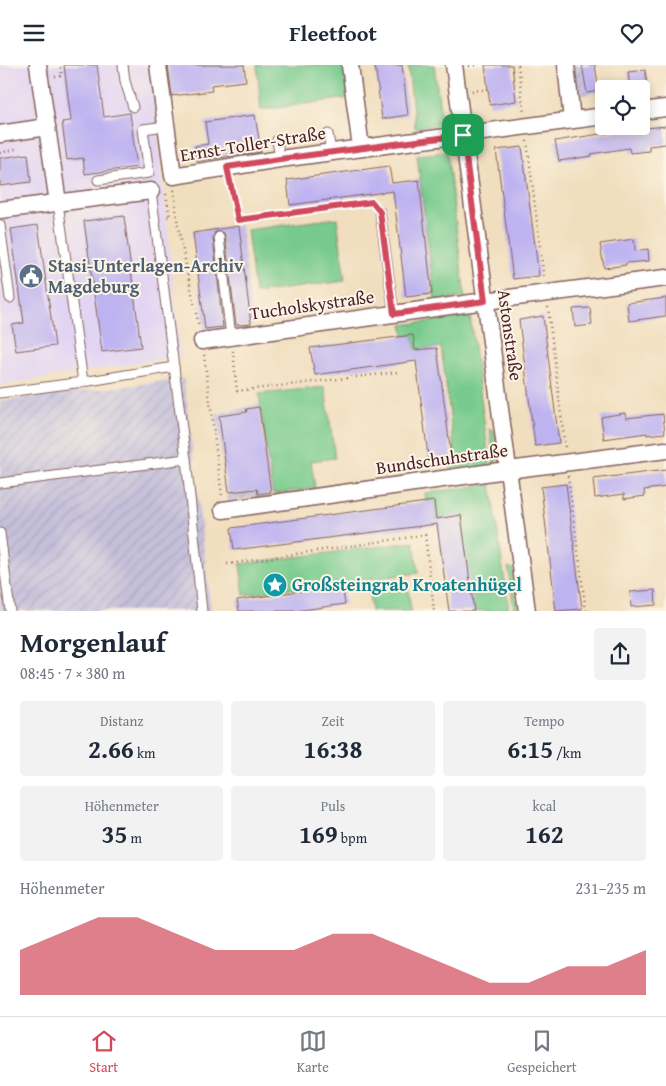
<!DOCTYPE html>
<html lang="de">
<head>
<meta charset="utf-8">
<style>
	body { margin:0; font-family:"Gentium Book Plus",serif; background:#f2f2f3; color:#1f2937; height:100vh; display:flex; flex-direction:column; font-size:19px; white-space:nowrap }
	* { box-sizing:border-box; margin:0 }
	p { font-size:16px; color:#747a83 }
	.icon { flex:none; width:28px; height:28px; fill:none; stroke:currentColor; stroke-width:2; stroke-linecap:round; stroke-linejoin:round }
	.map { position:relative; height:546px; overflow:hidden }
	.details { display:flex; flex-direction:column; background:#fff; flex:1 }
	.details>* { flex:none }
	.tools { position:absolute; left:595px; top:15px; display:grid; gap:10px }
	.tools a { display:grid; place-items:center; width:55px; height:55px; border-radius:5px; background:#fff; box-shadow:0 2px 12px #0003; font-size:25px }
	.pin { position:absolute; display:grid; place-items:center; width:42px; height:42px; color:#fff; margin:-21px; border-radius:10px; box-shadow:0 2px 8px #0006 }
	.round { display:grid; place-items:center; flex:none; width:52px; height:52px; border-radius:5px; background:#f2f2f3 }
	.overview { display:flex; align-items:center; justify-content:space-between; height:85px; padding:0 20px }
	h1 { font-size:28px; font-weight:700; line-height:38px }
	.metrics { display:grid; grid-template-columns:repeat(3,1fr); gap:8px; height:85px; padding:5px 20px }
	.metrics div { display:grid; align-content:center; border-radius:5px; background:#f2f2f3; text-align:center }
	.metrics b { font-size:25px; font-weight:700 }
	.metrics small { font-size:14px; font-weight:400 }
	.metrics p { font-size:14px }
	.chart { height:140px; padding:10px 20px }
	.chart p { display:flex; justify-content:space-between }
	.chart svg { width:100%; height:90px; margin-top:5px; fill:#d1495b; opacity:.7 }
	header { display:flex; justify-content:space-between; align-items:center; height:65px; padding:0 20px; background:#fff; font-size:22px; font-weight:700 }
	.tab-bar { display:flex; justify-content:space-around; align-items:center; height:70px; border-top:1px solid #e0e1e3; background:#fff; font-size:14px; color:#747a83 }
	.tab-bar a { display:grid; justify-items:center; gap:2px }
	.tab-bar .current { color:#d1495b }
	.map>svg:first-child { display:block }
	.built { fill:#e2d4f3 }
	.industrial { fill:url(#industrial-furrows) }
	.green { fill:#77ca8c; stroke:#60745c }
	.building { fill:#beb3f1 }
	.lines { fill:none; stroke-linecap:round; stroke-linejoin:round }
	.service-casing { stroke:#84625e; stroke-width:11 }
	.minor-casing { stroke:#84625e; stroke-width:19 }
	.path { stroke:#84625e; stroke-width:2.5; stroke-dasharray:1 4; stroke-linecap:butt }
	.service { stroke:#fff; stroke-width:9 }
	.minor { stroke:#fff; stroke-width:16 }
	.route-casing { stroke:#fff; stroke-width:10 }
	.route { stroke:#d1495b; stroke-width:6 }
	.labels { text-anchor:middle; stroke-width:4; stroke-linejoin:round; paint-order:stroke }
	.street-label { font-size:18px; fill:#4a1f2b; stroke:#fcf5e5 }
	.service-label { font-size:18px; font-weight:bold; fill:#4e5e75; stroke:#fcf5e5; text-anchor:start }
	.culture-label { font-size:18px; font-weight:bold; fill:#0d838f; stroke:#fcf5e5; text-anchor:start }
</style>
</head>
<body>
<header><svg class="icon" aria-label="menu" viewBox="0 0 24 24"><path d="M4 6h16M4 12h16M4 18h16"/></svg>Fleetfoot<svg class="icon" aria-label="heart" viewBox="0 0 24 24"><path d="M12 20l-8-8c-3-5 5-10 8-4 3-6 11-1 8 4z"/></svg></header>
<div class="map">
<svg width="666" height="546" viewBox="0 0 666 546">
	<defs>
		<pattern id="industrial-furrows" width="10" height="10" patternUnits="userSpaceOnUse" patternTransform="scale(1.25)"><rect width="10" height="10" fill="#c5c0da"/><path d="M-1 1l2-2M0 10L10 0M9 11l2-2" fill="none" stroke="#aba5bb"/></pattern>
	</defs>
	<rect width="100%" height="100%" fill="#fcf5e5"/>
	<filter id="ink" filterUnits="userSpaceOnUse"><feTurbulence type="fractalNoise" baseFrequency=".02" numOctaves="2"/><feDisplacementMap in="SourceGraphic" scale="10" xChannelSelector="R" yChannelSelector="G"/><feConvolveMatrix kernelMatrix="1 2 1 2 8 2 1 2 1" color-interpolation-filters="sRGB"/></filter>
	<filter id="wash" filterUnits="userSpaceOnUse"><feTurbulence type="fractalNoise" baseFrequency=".0096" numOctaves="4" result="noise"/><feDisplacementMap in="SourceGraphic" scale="20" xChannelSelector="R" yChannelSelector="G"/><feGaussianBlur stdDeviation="1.12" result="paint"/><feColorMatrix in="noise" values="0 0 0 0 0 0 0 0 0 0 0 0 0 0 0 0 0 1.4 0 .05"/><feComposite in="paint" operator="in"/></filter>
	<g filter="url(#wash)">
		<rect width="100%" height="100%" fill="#f1debe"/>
		<!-- built -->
		<polygon class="built" points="0,0 150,0 181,291 0,320"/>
		<!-- industrial -->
		<g class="industrial">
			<polygon points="572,0 595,0 599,27 575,31"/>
			<polygon points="241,160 253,261 205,266 192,166"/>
			<polygon points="184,314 211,546 0,546 0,336"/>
			<polygon points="259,339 271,430 228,436 216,349"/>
		</g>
		<!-- green -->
		<g class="green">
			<polygon points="257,0 345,0 349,33 261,45"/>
			<polygon points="408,0 434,0 442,59 415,63"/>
			<polygon points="447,87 465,232 435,236 417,90"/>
			<polygon points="337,153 345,216 255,228 247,165"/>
			<polygon points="470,251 490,401 451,407 450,399 456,398 441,282 415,285 413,270 404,271 402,260"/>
			<polygon points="325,322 335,393 311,396 315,423 273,429 259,329"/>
			<polygon points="490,364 495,367 499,393 494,399"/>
			<polygon points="491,419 509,546 474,546 460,450 436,454 434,437 426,437 425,428"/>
			<polygon points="414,477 418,508 244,530 240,499"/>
			<polygon points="508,502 513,504 518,546 514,546"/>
			<polygon points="407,515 411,546 371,546 368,519"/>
		</g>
		<g id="blocks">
			<!-- building -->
			<g class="building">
				<polygon points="64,0 97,0 104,52 130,48 137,102 85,109 83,93 67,95 62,57 71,56"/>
				<polygon points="168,0 244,0 246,16 211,20 212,26 172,31"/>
				<polygon points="375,0 402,0 408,50 382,54"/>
				<polygon points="485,0 512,0 516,36 490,40"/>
				<polygon points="582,0 595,0 599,26 587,28"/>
				<polygon points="645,5 648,24 630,24 628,7"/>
				<polygon points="255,50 261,87 197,96 195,81 208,79 205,57"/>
				<polygon points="666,61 666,79 649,81 649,86 630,88 629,83 591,89 592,91 559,96 555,76 626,65"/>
				<polygon points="522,82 539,211 513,214 496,85"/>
				<polygon points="28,89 31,117 0,121 0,93"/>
				<polygon points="389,101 392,118 419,115 432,229 406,232 393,126 290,140 287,115"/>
				<polygon points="124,151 141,282 102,287 84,156"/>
				<polygon points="38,160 55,281 16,286 12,260 24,258 11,164"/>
				<polygon points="239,161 251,259 236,260 225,171 224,168 219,166 215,167 213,173 223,262 205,264 193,168"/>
				<polygon points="634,174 635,186 648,184 649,196 626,198 626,200 604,203 600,179"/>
				<polygon points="666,233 666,251 629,256 627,238"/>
				<polygon points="590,243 592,260 575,262 573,244"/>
				<polygon points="543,251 559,378 535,381 519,255"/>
				<polygon points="413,270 415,285 437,283 452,397 429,399 416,296 315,310 310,283"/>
				<polygon points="259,342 271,427 258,429 257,424 229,427 219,351 247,347 246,344"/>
				<polygon points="625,348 626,353 663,349 665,368 647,370 647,368 604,374 601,352"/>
				<polygon points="666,405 666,422 644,425 645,431 624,434 624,429 595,433 593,414"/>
				<polygon points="566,419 582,544 556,546 541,422"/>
				<polygon points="434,436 436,454 461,450 474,546 449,546 437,459 234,485 231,463"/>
				<polygon points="342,520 345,539 295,546 239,546 237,535"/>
				<polygon points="655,525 656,540 631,542 630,527"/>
			</g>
		</g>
	</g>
	<g filter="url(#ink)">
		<use href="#blocks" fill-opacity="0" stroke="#84625e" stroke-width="1"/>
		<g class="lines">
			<defs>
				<g id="service">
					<polyline points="123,0 125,16 133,42"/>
					<polyline points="328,69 331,87"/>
					<polyline points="277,75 280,94"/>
					<polyline points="98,115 149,108 143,64 166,61"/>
					<polyline points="151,126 186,394"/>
					<polyline points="58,138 83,317"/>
					<polyline points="380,147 394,249"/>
					<polyline points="0,160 10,233"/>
					<polyline points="219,172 231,272"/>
					<polyline points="0,328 83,317 174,302"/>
					<polyline points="0,418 186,394 202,546"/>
					<polyline points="0,468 10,546"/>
				</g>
				<g id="minor">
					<polyline points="38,0 58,138"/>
					<polyline points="158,0 173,111 280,94 604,51"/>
					<polyline points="350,0 361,83"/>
					<polyline points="454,0 527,546"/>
					<polyline points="566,0 572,55"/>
					<polyline points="641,46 666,43"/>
					<polyline points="0,69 47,62"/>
					<polyline points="0,145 151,126"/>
					<polyline points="202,276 485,236 666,213"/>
					<polyline points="223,445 492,407 666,385"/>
				</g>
			</defs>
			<!-- service casing -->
			<use href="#service" class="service-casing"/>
			<!-- minor casing -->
			<use href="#minor" class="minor-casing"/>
			<!-- path -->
			<g class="path">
				<polyline points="518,0 524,48"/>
				<polyline points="469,1 478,0"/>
				<polyline points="55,12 62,11 60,0"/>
				<polyline points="472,26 488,24"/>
				<polyline points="527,76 544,214"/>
				<polyline points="0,88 19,83"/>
				<polyline points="230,116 238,155 372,137 373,139"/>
				<polyline points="174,125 178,162 199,262"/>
				<polyline points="166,129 170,152 166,151"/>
				<polyline points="548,242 565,383"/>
				<polyline points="233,286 237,326 398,307"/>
				<polyline points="204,290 222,431"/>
				<polyline points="568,411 586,546"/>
				<polyline points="227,499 425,470 434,546"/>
			</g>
			<!-- service -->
			<use href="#service" class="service"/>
			<!-- minor -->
			<use href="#minor" class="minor"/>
		</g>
	</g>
	<g class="lines" filter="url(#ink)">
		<defs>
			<polygon id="route" points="463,70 485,236 394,249 380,147 372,137 238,155 227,102 280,94"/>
		</defs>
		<!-- route casing -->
		<use href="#route" class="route-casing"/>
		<!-- route -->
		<use href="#route" class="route"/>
	</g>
	<!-- icons -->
	<defs>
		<symbol id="civic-disc" viewBox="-11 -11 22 22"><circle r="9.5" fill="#5c6f8a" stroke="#fcf5e5"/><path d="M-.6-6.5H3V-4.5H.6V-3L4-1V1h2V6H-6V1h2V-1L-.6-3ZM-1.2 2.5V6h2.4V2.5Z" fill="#fff"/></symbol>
		<symbol id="sight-disc" viewBox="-11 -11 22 22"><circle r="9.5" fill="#0f9aa8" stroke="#fcf5e5"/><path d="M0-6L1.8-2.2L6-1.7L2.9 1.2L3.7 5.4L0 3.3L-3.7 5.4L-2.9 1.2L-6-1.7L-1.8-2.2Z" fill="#fff"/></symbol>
	</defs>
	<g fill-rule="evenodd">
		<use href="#civic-disc" x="17" y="197" width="28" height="28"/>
		<use href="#sight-disc" x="261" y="506" width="28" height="28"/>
	</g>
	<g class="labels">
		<!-- street labels -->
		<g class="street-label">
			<text transform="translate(253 79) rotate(-9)" y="6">Ernst-Toller-Straße</text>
			<text transform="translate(312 240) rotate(-8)" y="6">Tucholskystraße</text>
			<text transform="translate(510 270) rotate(82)" y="6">Astonstraße</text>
			<text transform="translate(442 394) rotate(-8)" y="6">Bundschuhstraße</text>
		</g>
		<!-- service labels -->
		<g class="service-label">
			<text x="48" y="207">Stasi-Unterlagen-Archiv<tspan x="48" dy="21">Magdeburg</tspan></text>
		</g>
		<!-- culture labels -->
		<g class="culture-label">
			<text x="292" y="526">Großsteingrab Kroatenhügel</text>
		</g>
	</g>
</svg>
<div class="tools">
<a><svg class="icon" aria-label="locate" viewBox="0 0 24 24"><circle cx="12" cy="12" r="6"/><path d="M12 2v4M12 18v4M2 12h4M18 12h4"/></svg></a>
</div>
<div class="pin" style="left:463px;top:70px;background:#1e9e55"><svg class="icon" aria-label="arrive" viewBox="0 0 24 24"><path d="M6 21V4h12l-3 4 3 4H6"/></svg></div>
</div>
<section class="details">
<div class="overview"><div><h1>Morgenlauf</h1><p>08:45 · 7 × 380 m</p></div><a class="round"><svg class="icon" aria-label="share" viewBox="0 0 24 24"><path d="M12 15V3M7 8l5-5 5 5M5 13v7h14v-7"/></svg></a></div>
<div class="metrics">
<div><p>Distanz</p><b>2.66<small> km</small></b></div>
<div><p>Zeit</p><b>16:38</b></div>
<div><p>Tempo</p><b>6:15<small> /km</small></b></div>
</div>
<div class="metrics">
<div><p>Höhenmeter</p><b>35<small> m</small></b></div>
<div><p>Puls</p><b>169<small> bpm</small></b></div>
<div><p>kcal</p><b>162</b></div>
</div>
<div class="chart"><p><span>Höhenmeter</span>231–235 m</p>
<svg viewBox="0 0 160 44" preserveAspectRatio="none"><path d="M0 44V22L10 14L20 6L30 6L40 14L50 22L60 22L70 22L80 14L90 14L100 22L110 30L120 38L130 38L140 30L150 30L160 22V44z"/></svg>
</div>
</section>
<nav class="tab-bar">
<a class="current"><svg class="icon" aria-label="home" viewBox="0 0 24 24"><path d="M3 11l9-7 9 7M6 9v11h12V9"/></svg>Start</a>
<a><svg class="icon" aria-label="map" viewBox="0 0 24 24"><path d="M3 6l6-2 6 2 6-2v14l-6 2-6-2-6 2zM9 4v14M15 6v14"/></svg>Karte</a>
<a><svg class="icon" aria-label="saved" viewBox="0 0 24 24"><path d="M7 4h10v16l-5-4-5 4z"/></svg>Gespeichert</a>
</nav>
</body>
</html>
